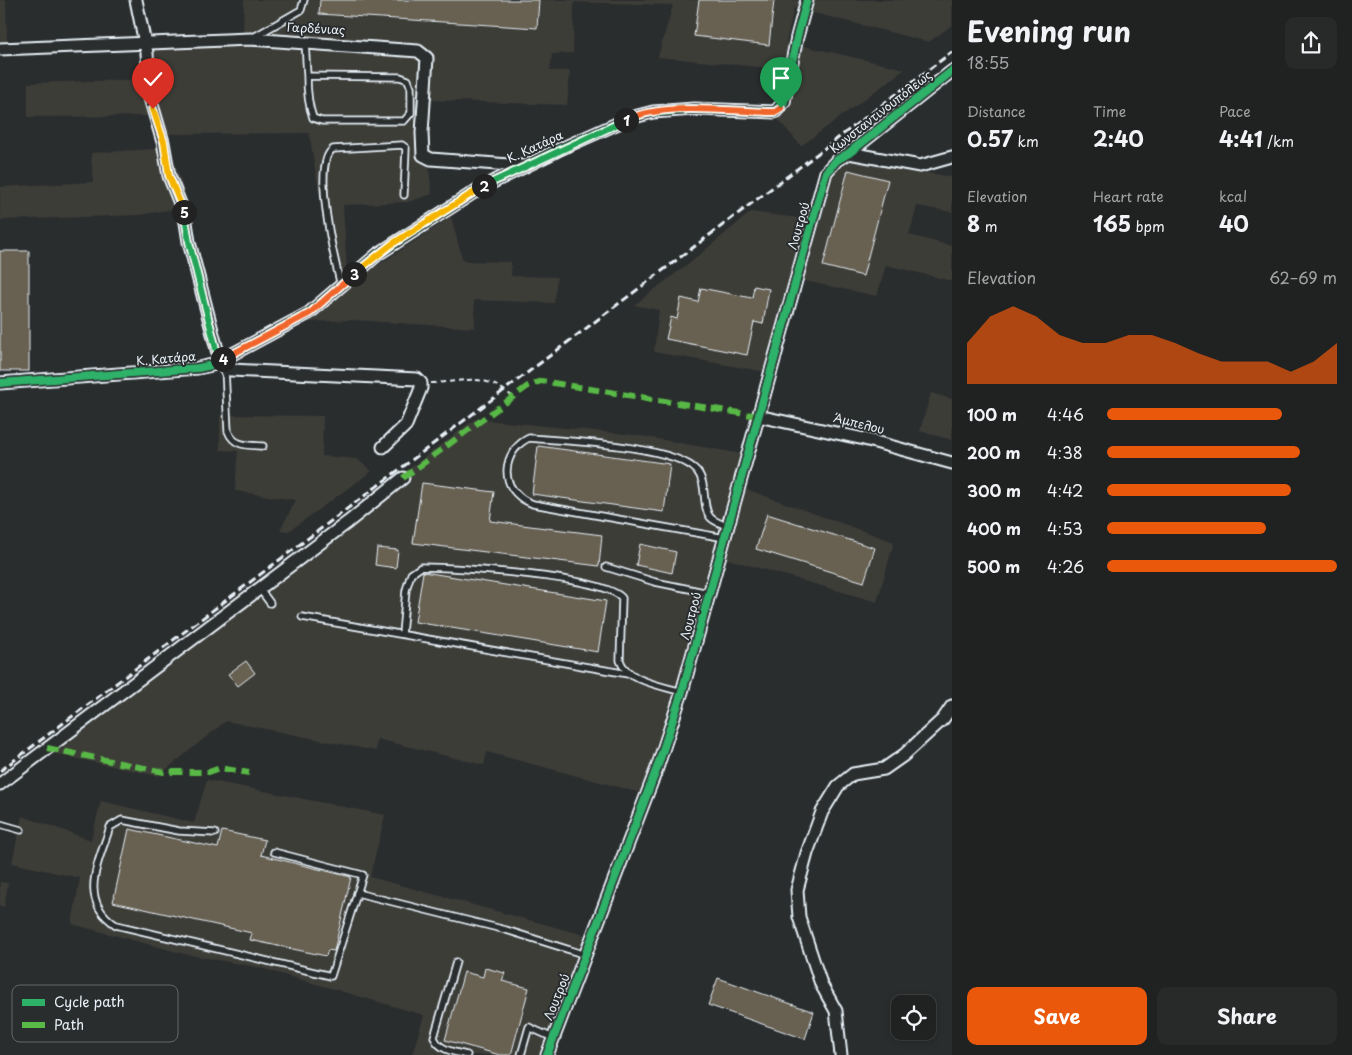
<!DOCTYPE html>
<html lang="en">
<head>
<meta charset="utf-8">
<style>
	body { margin:0; font-family:"Playpen Sans",sans-serif; background:#282a2a; color:#f1f3f6; height:100vh; display:flex; flex-direction:column; font-size:19px; white-space:nowrap }
	* { box-sizing:border-box; margin:0 }
	p { font-size:16px; color:#a2a4a5 }
	.icon { flex:none; width:28px; height:28px; fill:none; stroke:currentColor; stroke-width:2; stroke-linecap:round; stroke-linejoin:round }
	.map { position:relative; flex:1; overflow:hidden }
	.panel { display:flex; flex-direction:column; background:#202222; width:400px }
	.panel>* { flex:none }
	.buttons { position:absolute; left:891px; top:995px; display:grid; gap:10px }
	.buttons a { display:grid; place-items:center; width:45px; height:45px; border-radius:10px; background:#202222; box-shadow:0 2px 8px #0003,0 0 0 1px #3d3f40; font-size:25px }
	.pin { position:absolute; display:grid; place-items:center; width:42px; height:42px; color:#fff; margin:-51px -21px; border-radius:50% 50% 50% 0; rotate:-45deg; box-shadow:0 0 5px #0007 }
	.pin .icon { rotate:45deg }
	.km { position:absolute; width:25px; height:25px; margin:-12px; border-radius:50%; background:#222; color:#fff; font-size:14px; line-height:25px; text-align:center }
	.round { display:grid; place-items:center; flex:none; width:52px; height:52px; border-radius:10px; background:#282a2a }
	.head { display:flex; align-items:center; justify-content:space-between; height:85px; padding:0 15px }
	h1 { font-size:28px; font-weight:700; line-height:38px }
	.stats { display:grid; grid-template-columns:repeat(3,1fr); gap:8px; height:85px; padding:5px 15px }
	.stats div { display:grid; align-content:center }
	.stats b { font-size:21px; font-weight:700 }
	.stats small { font-size:14px; font-weight:400 }
	.stats p { font-size:14px }
	.chart { height:140px; padding:10px 15px }
	.chart p { display:flex; justify-content:space-between }
	.chart svg { width:100%; height:90px; margin-top:5px; fill:#ea580c; opacity:.7 }
	.action { display:flex; gap:10px; margin-top:auto; padding:10px 15px }
	.action a { flex:1; height:58px; border-radius:10px; background:#ea580c; color:#fff; font-size:20px; font-weight:700; line-height:58px; text-align:center }
	.action a+a { background:#282a2a; color:#f1f3f6 }
	ul { padding:0 15px; list-style:none; font-size:16px }
	li { display:grid; grid-template-columns:80px 60px 1fr; align-items:center; height:38px }
	li i { height:12px; border-radius:6px; background:#ea580c }
	main { display:flex; flex:1; min-height:0 }
	.map>svg:first-child { display:block }
	.built { fill:#3d3d38 }
	.building { fill:#686151; stroke:#e8f1f8 }
	.lines { fill:none; stroke-linecap:round; stroke-linejoin:round }
	.service-casing { stroke:#e8f1f8; stroke-width:9 }
	.minor-casing { stroke:#e8f1f8; stroke-width:15 }
	.path { stroke:#e8f1f8; stroke-width:2; stroke-dasharray:5 4; stroke-linecap:butt }
	.service { stroke:#2a2d2e; stroke-width:5.5 }
	.minor { stroke:#2a2d2e; stroke-width:11 }
	.rail { stroke:#e8f1f8; stroke-width:3; stroke-dasharray:8 4; stroke-linecap:butt }
	.quiet { stroke:#58b947; stroke-width:6; stroke-dasharray:12 6; stroke-linecap:butt }
	.cycleway-casing { stroke:#2a2d2e; stroke-width:11 }
	.cycleway { stroke:#2db169; stroke-width:8 }
	.split-1-casing { stroke:#fff; stroke-width:10 }
	.split-2-casing { stroke:#fff; stroke-width:10 }
	.split-3-casing { stroke:#fff; stroke-width:10 }
	.split-4-casing { stroke:#fff; stroke-width:10 }
	.split-5-casing { stroke:#fff; stroke-width:10 }
	.split-6-casing { stroke:#fff; stroke-width:10 }
	.split-1 { stroke:#f0652b; stroke-width:6 }
	.split-2 { stroke:#22a559; stroke-width:6 }
	.split-3 { stroke:#f5b400; stroke-width:6 }
	.split-4 { stroke:#f0652b; stroke-width:6 }
	.split-5 { stroke:#22a559; stroke-width:6 }
	.split-6 { stroke:#f5b400; stroke-width:6 }
	.labels { text-anchor:middle; stroke-width:4; stroke-linejoin:round; paint-order:stroke }
	.street-label { font-size:12px; fill:#e8f1f8; stroke:#2a2d2e }
	.key { fill:#2a2d2e; stroke:#63686b; stroke-width:1 }
	.key-label { font-size:14px; fill:#e8f1f8 }
</style>
</head>
<body>
<main>
<div class="map">
<svg width="952" height="1055" viewBox="0 0 952 1055">
	<rect width="100%" height="100%" fill="#2a2d2e"/>
	<filter id="ink" filterUnits="userSpaceOnUse"><feTurbulence type="fractalNoise" baseFrequency=".02" numOctaves="2"/><feDisplacementMap in="SourceGraphic" scale="10" xChannelSelector="R" yChannelSelector="G"/><feConvolveMatrix kernelMatrix="1 2 1 2 8 2 1 2 1" color-interpolation-filters="sRGB"/></filter>
	<g filter="url(#ink)">
		<!-- built -->
		<g class="built">
			<polygon points="0,0 6,0 7,44 0,44"/>
			<polygon points="244,0 952,0 952,25 929,42 794,8 786,42 905,69 801,146 776,117 779,69 658,57 673,5 574,2 573,53 552,54 550,71 570,71 567,105 428,100 425,132 432,194 408,202 343,205 347,274 354,281 451,217 463,261 511,262 511,276 557,277 554,303 474,300 475,328 354,320 308,322 304,310 335,285 309,133 167,134 161,116 28,117 28,83 154,79 148,38 243,35"/>
			<polygon points="846,147 910,159 921,172 952,177 952,212 917,206 909,235 952,246 952,281 886,265 877,296 790,278 766,372 654,352 659,310 634,305 692,261 751,212 807,219 820,168"/>
			<polygon points="170,148 189,206 140,215 0,220 0,187 93,182 91,153"/>
			<polygon points="931,393 952,399 952,440 920,431"/>
			<polygon points="220,415 323,416 322,456 357,459 372,471 289,531 280,530 296,500 235,491 238,451 220,450"/>
			<polygon points="475,419 635,435 742,454 734,485 894,542 877,602 714,555 674,702 641,793 487,752 484,765 377,739 376,751 226,721 158,776 37,750"/>
			<polygon points="207,780 385,815 370,877 584,935 540,1055 412,1055 424,1015 257,967 185,954 72,924 80,878 12,863 22,816 91,840 101,801 194,823"/>
			<polygon points="0,882 8,883 4,907 0,906"/>
		</g>
		<!-- building -->
		<g class="building">
			<polygon points="320,0 539,0 537,28 319,14"/>
			<polygon points="699,0 774,0 769,45 694,36"/>
			<polygon points="848,170 888,180 863,276 823,266"/>
			<rect x="0" y="251" width="29" height="120"/>
			<polygon points="754,286 769,289 763,324 754,322 747,355 666,339 671,317 677,319 681,298 698,302 701,288 752,298"/>
			<polygon points="538,446 670,464 664,512 532,494"/>
			<polygon points="422,483 494,492 490,521 602,535 599,566 413,543"/>
			<polygon points="767,514 875,548 864,582 756,549"/>
			<polygon points="640,544 676,552 672,573 636,565"/>
			<polygon points="377,548 398,550 396,568 375,565"/>
			<polygon points="423,572 606,601 598,652 415,622"/>
			<polygon points="246,661 255,673 238,686 228,674"/>
			<polygon points="129,829 218,848 222,831 265,840 261,855 351,877 334,951 328,950 326,956 250,940 252,933 113,902"/>
			<polygon points="485,968 505,973 502,981 529,988 511,1055 500,1055 445,1040 464,972 483,977"/>
			<polygon points="718,978 814,1012 805,1039 708,1005"/>
		</g>
		<g class="lines">
			<defs>
				<g id="service">
					<polyline points="252,38 301,10 304,0"/>
					<path d="M305,41L307,76C307,91 308,104 313,118L322,121H404L411,113V88L408,80L400,77L307,76"/>
					<path d="M341,286C335,262 311,163 333,149L402,145L406,148L404,195"/>
					<path d="M225,369L228,431C234,447 248,445 263,446"/>
					<path d="M725,538L533,504C528,502 522,499 519,496C498,479 507,448 529,438C564,441 675,445 697,471C708,484 701,508 711,518C715,522 723,524 728,527"/>
					<polyline points="606,567 655,582 709,593"/>
					<polyline points="259,588 270,603"/>
					<polyline points="302,617 628,674"/>
					<path d="M402,634L406,590L411,574L421,567C454,567 604,576 622,598L620,660C626,681 663,686 682,692"/>
					<polyline points="0,824 21,830"/>
					<path d="M215,833L179,831L122,820L110,827C99,862 77,900 116,925L331,976L363,875L274,852"/>
					<polyline points="357,893 506,930 586,955"/>
					<path d="M456,962L434,1037C438,1050 455,1052 467,1055"/>
					<polyline points="521,1055 529,1027 553,1038"/>
				</g>
				<g id="minor">
					<polyline points="136,0 147,53 150,98 163,142 169,176 185,216 189,242 220,361 225,369 231,370 417,379 421,383 421,388 406,425 383,447"/>
					<polyline points="0,49 250,39 418,51 427,58 422,133 423,155 431,159 522,166"/>
					<polyline points="849,153 920,166 952,157"/>
					<polyline points="0,383 198,368 212,365 309,313 378,254 479,189 558,150 630,118 653,112 694,109 775,112 784,102 797,37 807,0"/>
					<polyline points="758,416 864,439 952,463"/>
					<polyline points="0,784 348,522 403,478"/>
					<polyline points="547,1055 657,768 682,692 826,172 837,160 849,153 952,71"/>
					<polyline points="841,1055 836,1011 821,984 799,917 797,890 807,853 822,812 838,786 853,774 884,769 904,755 943,719 952,706"/>
				</g>
			</defs>
			<!-- service casing -->
			<use href="#service" class="service-casing"/>
			<!-- minor casing -->
			<use href="#minor" class="minor-casing"/>
			<!-- path -->
			<path class="path" d="M431,383C467,382 482,371 513,397"/>
			<!-- service -->
			<use href="#service" class="service"/>
			<!-- minor -->
			<use href="#minor" class="minor"/>
			<!-- rail -->
			<polyline class="rail" points="0,771 952,52"/>
			<!-- quiet -->
			<g class="quiet">
				<polyline points="403,478 528,386 541,381 758,416"/>
				<polyline points="47,748 164,772 209,772 220,768 249,773"/>
			</g>
			<defs>
				<g id="cycleway">
					<polyline points="0,383 198,368 212,365 309,313 378,254 479,189 558,150 630,118 653,112 694,109 775,112 784,102 797,37 807,0"/>
					<polyline points="547,1055 657,768 682,692 826,172 837,160 849,153 952,71"/>
				</g>
			</defs>
			<!-- cycleway casing -->
			<use href="#cycleway" class="cycleway-casing"/>
			<!-- cycleway -->
			<use href="#cycleway" class="cycleway"/>
		</g>
	</g>
	<g class="lines" filter="url(#ink)">
		<defs>
			<path id="split-1" d="M626,120C665,101 732,112 775,112L781,108"/>
			<polyline id="split-2" points="484,186 626,120"/>
			<polyline id="split-3" points="354,274 392,244 484,186"/>
			<polyline id="split-4" points="223,359 310,313 354,274"/>
			<polyline id="split-5" points="184,212 189,242 216,349 220,361 223,359"/>
			<polyline id="split-6" points="153,109 164,142 169,176 184,212"/>
		</defs>
		<!-- split-1 casing -->
		<use href="#split-1" class="split-1-casing"/>
		<!-- split-2 casing -->
		<use href="#split-2" class="split-2-casing"/>
		<!-- split-3 casing -->
		<use href="#split-3" class="split-3-casing"/>
		<!-- split-4 casing -->
		<use href="#split-4" class="split-4-casing"/>
		<!-- split-5 casing -->
		<use href="#split-5" class="split-5-casing"/>
		<!-- split-6 casing -->
		<use href="#split-6" class="split-6-casing"/>
		<!-- split-1 -->
		<use href="#split-1" class="split-1"/>
		<!-- split-2 -->
		<use href="#split-2" class="split-2"/>
		<!-- split-3 -->
		<use href="#split-3" class="split-3"/>
		<!-- split-4 -->
		<use href="#split-4" class="split-4"/>
		<!-- split-5 -->
		<use href="#split-5" class="split-5"/>
		<!-- split-6 -->
		<use href="#split-6" class="split-6"/>
	</g>
	<g class="labels">
		<!-- street labels -->
		<g class="street-label">
			<text transform="translate(316 29) rotate(3)" y="4">Γαρδένιας</text>
			<text transform="translate(881 112) rotate(-38)" y="4">Κωνσταντινουπόλεως</text>
			<text transform="translate(535 147) rotate(-25)" y="4">Κ. Κατάρα</text>
			<text transform="translate(799 226) rotate(-74)" y="4">Λουτρού</text>
			<text transform="translate(166 359) rotate(-5)" y="4">Κ. Κατάρα</text>
			<text transform="translate(859 424) rotate(14)" y="4">Άμπελου</text>
			<text transform="translate(691 616) rotate(-75)" y="4">Λουτρού</text>
			<text transform="translate(557 997) rotate(-68)" y="4">Λουτρού</text>
		</g>
	</g>
	<!-- legend -->
	<rect x="12" y="985" width="166" height="57" rx="8" class="key"/>
	<rect x="22" y="999" width="23" height="7" fill="#2db169"/>
	<rect x="22" y="1022" width="23" height="6" fill="#58b947"/>
	<g class="key-label">
		<text x="54" y="1007">Cycle path</text>
		<text x="54" y="1030">Path</text>
	</g>
</svg>
<div class="buttons">
<a><svg class="icon" aria-label="locate" viewBox="0 0 24 24"><circle cx="12" cy="12" r="6"/><path d="M12 2v4M12 18v4M2 12h4M18 12h4"/></svg></a>
</div>
<div class="pin" style="left:781px;top:108px;background:#1e9e55"><svg class="icon" aria-label="arrive" viewBox="0 0 24 24"><path d="M6 21V4h12l-3 4 3 4H6"/></svg></div>
<div class="pin" style="left:153px;top:109px;background:#d93025"><svg class="icon" aria-label="check" viewBox="0 0 24 24"><path d="M5 12l5 5 9-10"/></svg></div>
<b class="km" style="left:626px;top:120px">1</b>
<b class="km" style="left:484px;top:186px">2</b>
<b class="km" style="left:354px;top:274px">3</b>
<b class="km" style="left:223px;top:359px">4</b>
<b class="km" style="left:184px;top:212px">5</b>
</div>
<section class="panel">
<div class="head"><div><h1>Evening run</h1><p>18:55</p></div><a class="round"><svg class="icon" aria-label="share" viewBox="0 0 24 24"><path d="M12 15V3M7 8l5-5 5 5M5 13v7h14v-7"/></svg></a></div>
<div class="stats">
<div><p>Distance</p><b>0.57<small> km</small></b></div>
<div><p>Time</p><b>2:40</b></div>
<div><p>Pace</p><b>4:41<small> /km</small></b></div>
</div>
<div class="stats">
<div><p>Elevation</p><b>8<small> m</small></b></div>
<div><p>Heart rate</p><b>165<small> bpm</small></b></div>
<div><p>kcal</p><b>40</b></div>
</div>
<div class="chart"><p><span>Elevation</span>62–69 m</p>
<svg viewBox="0 0 160 44" preserveAspectRatio="none"><path d="M0 44V24L10 11L20 6L30 11L40 20L50 24L60 24L70 20L80 20L90 24L100 29L110 33L120 33L130 33L140 38L150 33L160 24V44z"/></svg>
</div>
<ul>
<li><b>100 m</b>4:46<i style="width:76%"></i></li>
<li><b>200 m</b>4:38<i style="width:84%"></i></li>
<li><b>300 m</b>4:42<i style="width:80%"></i></li>
<li><b>400 m</b>4:53<i style="width:69%"></i></li>
<li><b>500 m</b>4:26<i style="width:100%"></i></li>
</ul>
<div class="action"><a>Save</a><a>Share</a></div>
</section>
</main>
</body>
</html>
